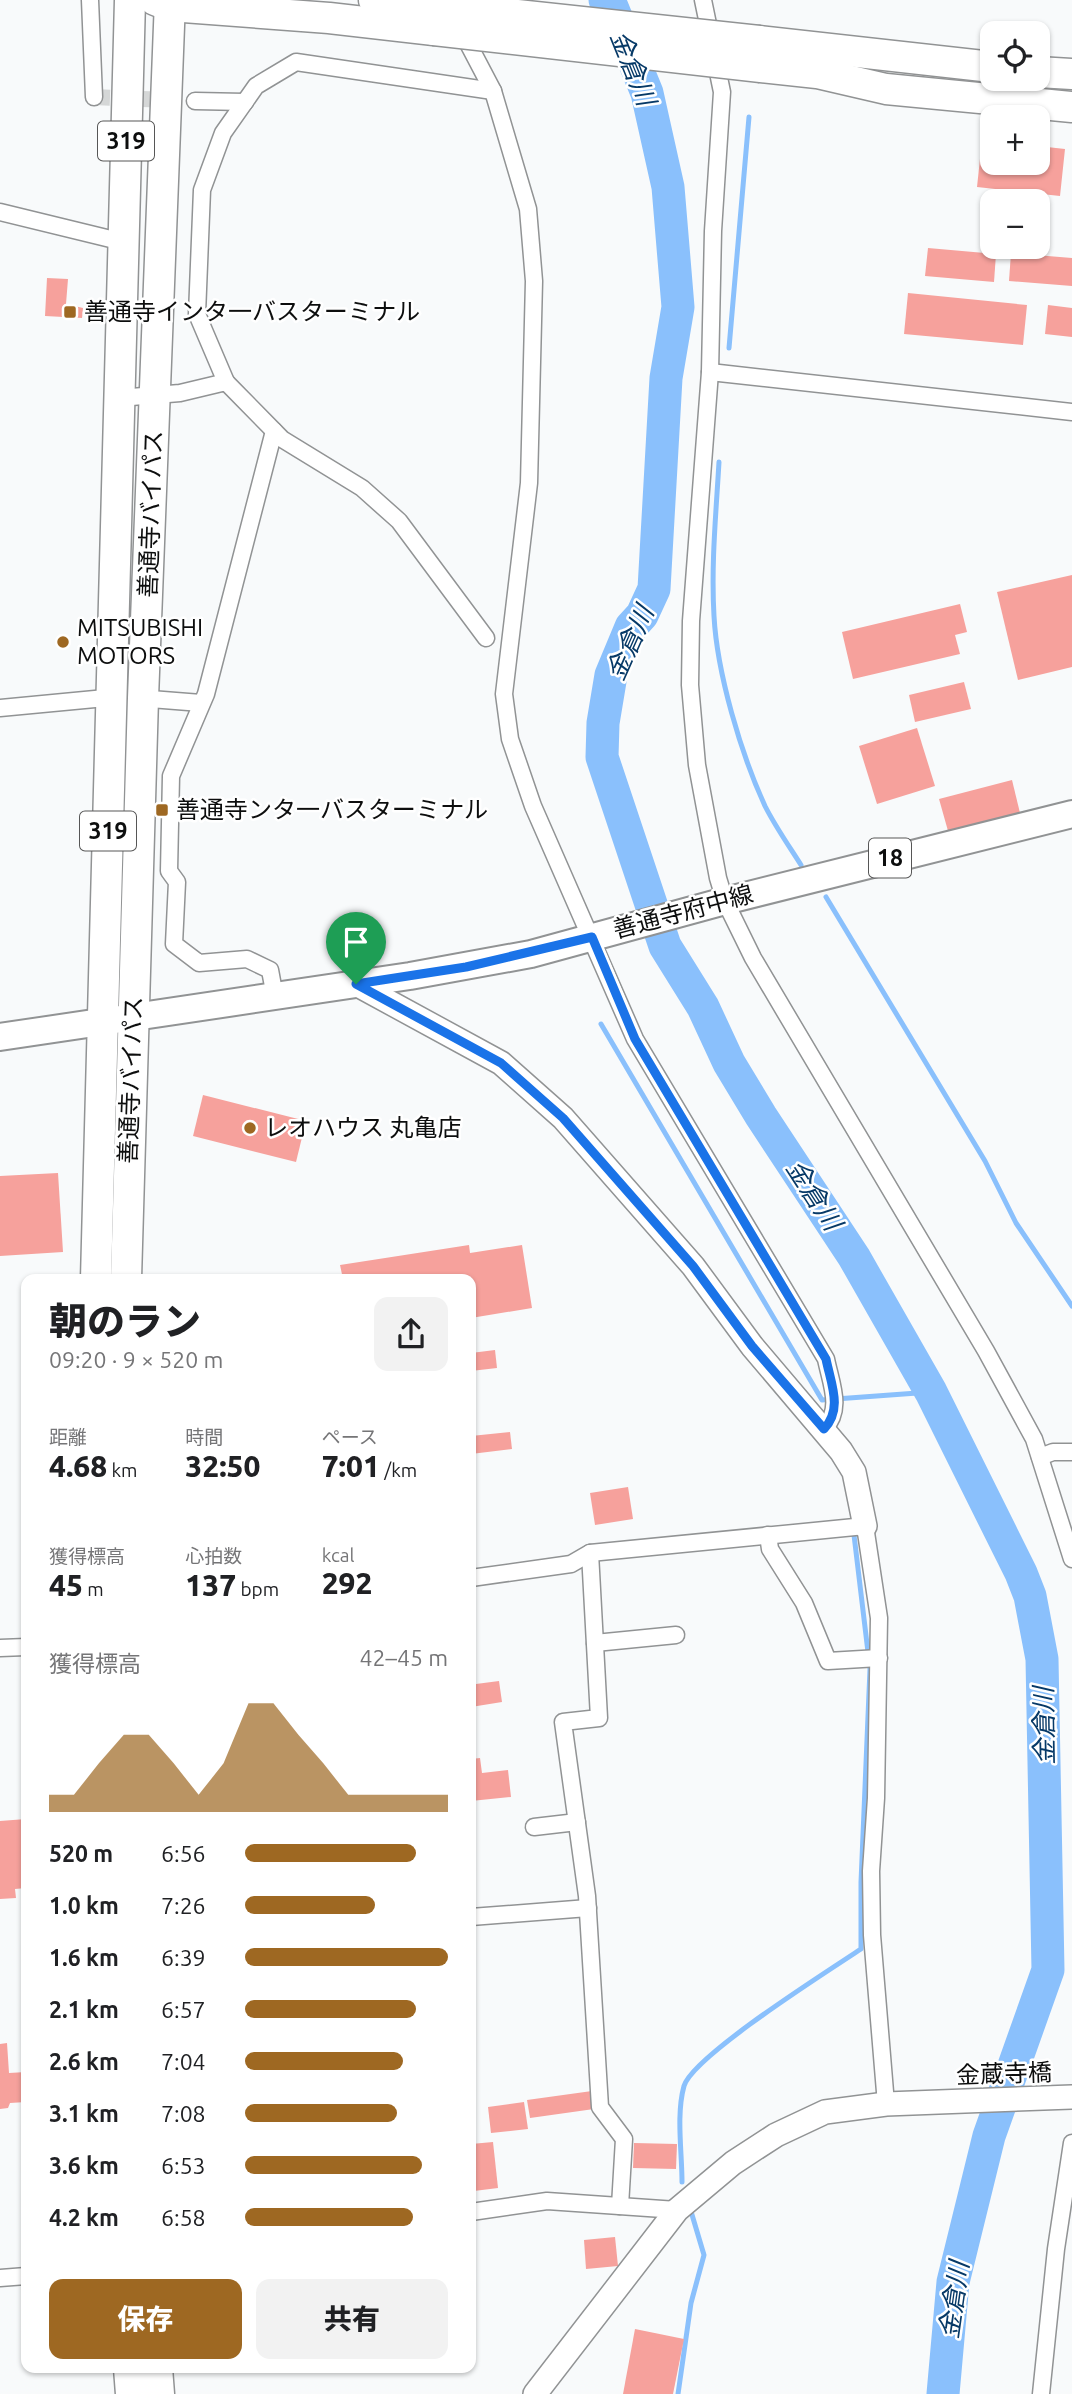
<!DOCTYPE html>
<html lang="ja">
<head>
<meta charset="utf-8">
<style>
	body { margin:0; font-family:Ubuntu,"Noto Sans JP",sans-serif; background:#f2f2f2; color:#202124; height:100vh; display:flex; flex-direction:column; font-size:26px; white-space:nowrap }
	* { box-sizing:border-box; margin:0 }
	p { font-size:23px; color:#757577 }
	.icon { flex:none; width:38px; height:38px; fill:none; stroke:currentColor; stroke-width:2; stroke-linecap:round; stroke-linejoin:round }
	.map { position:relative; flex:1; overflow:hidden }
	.panel { position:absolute; left:21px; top:1274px; width:455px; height:1099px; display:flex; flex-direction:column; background:#fff; border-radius:14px; box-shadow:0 2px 5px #0004 }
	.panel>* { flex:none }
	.buttons { position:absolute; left:980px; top:21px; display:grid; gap:14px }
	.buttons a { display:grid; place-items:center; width:70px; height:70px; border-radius:14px; background:#fff; box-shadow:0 2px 5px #0004; font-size:35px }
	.pin { position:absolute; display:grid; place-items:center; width:60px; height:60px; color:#fff; margin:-72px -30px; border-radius:50% 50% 50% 0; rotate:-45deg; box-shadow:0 0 7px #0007 }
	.pin .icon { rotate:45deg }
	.round { display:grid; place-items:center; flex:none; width:74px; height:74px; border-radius:14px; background:#f2f2f2 }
	.head { display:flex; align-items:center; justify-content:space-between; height:119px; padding:0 28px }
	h1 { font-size:38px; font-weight:800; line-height:52px }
	.figures { display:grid; grid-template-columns:repeat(3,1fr); gap:10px; height:119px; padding:7px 28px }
	.figures div { display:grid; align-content:center }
	.figures b { font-size:30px; font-weight:800 }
	.figures small { font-size:19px; font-weight:400 }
	.figures p { font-size:19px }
	.chart { height:196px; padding:14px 28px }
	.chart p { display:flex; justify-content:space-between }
	.chart svg { width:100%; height:126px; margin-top:7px; fill:#9e6822; opacity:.7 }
	.primary-button { display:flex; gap:14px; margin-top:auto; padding:14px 28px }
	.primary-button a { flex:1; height:80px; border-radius:14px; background:#9e6822; color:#fff; font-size:28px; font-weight:800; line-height:80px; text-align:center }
	.primary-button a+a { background:#f2f2f2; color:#202124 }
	ul { padding:0 28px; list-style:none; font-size:23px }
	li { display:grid; grid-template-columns:112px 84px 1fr; align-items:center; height:52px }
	li i { height:18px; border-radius:9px; background:#9e6822 }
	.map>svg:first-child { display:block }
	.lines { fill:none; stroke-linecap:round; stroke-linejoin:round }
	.stream { stroke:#8ac0fc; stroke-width:5 }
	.river { stroke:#8ac0fc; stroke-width:33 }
	.building { fill:#f6a19c }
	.street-tunnel { stroke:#d5d7d7; stroke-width:16; stroke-dasharray:16 8; stroke-linecap:butt }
	.street-casing { stroke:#919394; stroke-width:19 }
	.secondary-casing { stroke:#919394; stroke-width:26 }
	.primary-casing { stroke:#919394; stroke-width:30 }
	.highway-casing { stroke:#919394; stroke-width:33 }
	.street { stroke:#fff; stroke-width:16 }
	.secondary { stroke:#fff; stroke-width:23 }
	.primary { stroke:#fff; stroke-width:26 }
	.highway { stroke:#fff; stroke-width:30 }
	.highway-bridge-casing { stroke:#919394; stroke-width:33; stroke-linecap:butt }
	.highway-bridge { stroke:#fff; stroke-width:30 }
	.route-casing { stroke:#fff; stroke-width:14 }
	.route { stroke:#1a73e8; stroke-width:9 }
	.poi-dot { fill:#9e6822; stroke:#fff; stroke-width:2.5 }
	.labels { text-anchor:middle; stroke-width:5; stroke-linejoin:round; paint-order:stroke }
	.shield { fill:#fff; stroke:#565656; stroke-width:2 }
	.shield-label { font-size:23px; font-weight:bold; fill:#0d0e0e }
	.poi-label { font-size:24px; fill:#0d0e0e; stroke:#fff; text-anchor:start }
	.street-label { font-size:24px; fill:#0d0e0e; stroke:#fff }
	.water-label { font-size:26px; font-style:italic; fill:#063967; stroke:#fff }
</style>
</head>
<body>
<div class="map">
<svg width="1072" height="2394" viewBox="0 0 1072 2394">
	<rect width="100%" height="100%" fill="#f8fafb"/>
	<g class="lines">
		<!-- stream -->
		<g class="stream">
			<polyline points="612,7 619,0"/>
			<polyline points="729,348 749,117"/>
			<path d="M719,462C716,514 711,564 714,616C717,673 741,754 765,806C775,826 789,846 801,865"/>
			<polyline points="826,897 985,1161 1016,1223 1072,1306"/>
			<polyline points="601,1024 822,1400 931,1392"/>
			<path d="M682,2182C682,2152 676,2115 684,2086C693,2056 828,1971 861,1949V1882L870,1669L854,1535"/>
			<polyline points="678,2394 691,2303 704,2255 690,2208"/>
		</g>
		<!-- river -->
		<polyline class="river" points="605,0 612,7 647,93 668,187 678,307 666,378 654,589 642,615 631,627 611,675 603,723 602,757 665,946 703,1007 729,1063 761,1116 854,1257 931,1392 1021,1573 1030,1596 1042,1659 1048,1970 989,2136 953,2282 943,2394"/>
	</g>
	<!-- building -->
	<g class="building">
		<polygon points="982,140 992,141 992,163 1038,163 1038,146 1065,149 1060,196 977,187"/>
		<polygon points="928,248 996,254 994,282 925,276"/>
		<polygon points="1011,253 1072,258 1072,286 1009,281"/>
		<polygon points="47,278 68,279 66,304 83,308 82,318 45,316"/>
		<polygon points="908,293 1027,305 1023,345 904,334"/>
		<polygon points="1048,305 1072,308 1072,337 1045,334"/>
		<polygon points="1072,575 1072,667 1018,680 997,592"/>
		<polygon points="960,604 967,632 955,635 960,654 853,679 842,632"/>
		<polygon points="964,682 971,709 915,722 909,695"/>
		<polygon points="917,728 935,786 877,804 859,746"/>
		<polygon points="1012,780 1020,813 948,831 939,799"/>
		<polygon points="203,1095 306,1121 296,1162 193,1136"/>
		<polygon points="58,1173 63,1252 0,1256 0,1176"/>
		<polygon points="469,1245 470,1253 522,1245 532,1308 471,1318 471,1279 343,1279 340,1265"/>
		<polygon points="495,1350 497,1368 471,1371 471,1353"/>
		<polygon points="510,1432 512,1449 471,1454 471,1436"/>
		<polygon points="628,1487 633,1519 595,1525 590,1493"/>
		<polygon points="471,1667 474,1667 476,1684 499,1681 502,1702 471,1707"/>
		<polygon points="480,1758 482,1773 508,1770 511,1797 471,1801 471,1759"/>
		<polygon points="26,1819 26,1888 15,1889 16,1898 0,1899 0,1821"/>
		<polygon points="7,2043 9,2073 26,2072 26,2102 10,2103 8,2108 0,2109 0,2044"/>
		<polygon points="592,2091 594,2109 530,2118 527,2100"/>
		<polygon points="524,2102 528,2129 491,2133 488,2107"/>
		<polygon points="493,2142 498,2188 474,2191 471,2144"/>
		<polygon points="634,2143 677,2144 676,2169 633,2168"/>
		<polygon points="615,2237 618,2266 586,2269 584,2240"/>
		<polygon points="635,2329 684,2339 673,2394 623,2394"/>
	</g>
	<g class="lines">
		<!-- street-tunnel -->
		<polyline class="street-tunnel" points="94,97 195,101"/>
		<defs>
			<g id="street">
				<polyline points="90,0 94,97"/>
				<polyline points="703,0 722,92 713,231 710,372 691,621 690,685 697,765 718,878 725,901 753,958 986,1351 1034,1439 1072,1559"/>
				<path d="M461,30L493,91L528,209L534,281L529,483L504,694L510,739L533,806L635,1039L826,1359C831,1384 843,1409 824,1429"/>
				<polyline points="195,101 245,102"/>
				<polyline points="0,212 123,242"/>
				<polyline points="710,372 1072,412"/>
				<polyline points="226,382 197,314 202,190 223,133 256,86 296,62 493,91"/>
				<polyline points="119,398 180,393 226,382 282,439 362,488 399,521 486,638"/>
				<polyline points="274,431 206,694 171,776 169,871 177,882 174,944 199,963 247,959 270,970 275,997"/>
				<polyline points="138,698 201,703"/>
				<polyline points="0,708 116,697"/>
				<polyline points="1040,1457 1053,1452 1072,1452"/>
				<polyline points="768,1535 770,1549 804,1603 828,1661 879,1658"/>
				<polyline points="590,1553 599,1718 563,1722 587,1896 600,2107 624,2139 620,2206"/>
				<polyline points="471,1578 571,1564 590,1553 865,1526 879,1618 876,1798 871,1871 872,1935 886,2104"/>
				<polyline points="595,1643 676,1635"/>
				<polyline points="0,1648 26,1647"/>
				<polyline points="534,1827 577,1822"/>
				<polyline points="471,1917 588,1908"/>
				<polyline points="471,2212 547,2201 677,2210"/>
				<polyline points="0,2278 26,2276"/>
				<polyline points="1041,2394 1056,2249 1072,2143"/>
			</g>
			<g id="secondary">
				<polyline points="356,984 501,1063 563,1118 693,1266 752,1346 841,1451 854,1472 865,1526"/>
				<polyline points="535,2394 677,2210 733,2163 776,2135 825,2112 886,2104 1072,2097"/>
			</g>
			<polyline id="primary" points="0,1037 410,976 531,954 725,901 1072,814"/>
			<g id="highway">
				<polyline points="155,0 170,6 329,18 434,30"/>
				<polyline points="374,0 425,5"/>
				<polyline points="759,41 992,67"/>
				<polyline points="761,67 817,73 886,89 1072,107"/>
				<polyline points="1038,72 1072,74"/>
				<polyline points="96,1279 130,0"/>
				<polyline points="126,1279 143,698 170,0"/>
				<polyline points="129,2368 131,2394"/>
				<polyline points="157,2368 159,2394"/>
			</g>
		</defs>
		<!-- street casing -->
		<use href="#street" class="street-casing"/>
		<!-- secondary casing -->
		<use href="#secondary" class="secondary-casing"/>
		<!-- primary casing -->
		<use href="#primary" class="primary-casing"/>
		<!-- highway casing -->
		<use href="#highway" class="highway-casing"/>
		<!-- street -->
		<use href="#street" class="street"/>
		<!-- secondary -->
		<use href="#secondary" class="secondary"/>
		<!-- primary -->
		<use href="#primary" class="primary"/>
		<!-- highway -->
		<use href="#highway" class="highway"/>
		<defs>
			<g id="highway-bridge">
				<polyline points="425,5 759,41"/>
				<polyline points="434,30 761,67"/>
			</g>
		</defs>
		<!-- highway-bridge casing -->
		<use href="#highway-bridge" class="highway-bridge-casing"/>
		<!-- highway-bridge -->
		<use href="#highway-bridge" class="highway-bridge"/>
	</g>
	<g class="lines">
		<defs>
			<path id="route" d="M592,937L635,1039L826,1359C831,1384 843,1409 824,1429L752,1346L693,1266L563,1118L501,1063L356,984L466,967Z"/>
		</defs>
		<!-- route casing -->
		<use href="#route" class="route-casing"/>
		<!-- route -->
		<use href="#route" class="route"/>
	</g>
	<!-- markers -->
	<g class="poi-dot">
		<rect x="63" y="305" width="14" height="14" rx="3.5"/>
		<circle cx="63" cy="642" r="7"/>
		<rect x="155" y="803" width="14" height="14" rx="3.5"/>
		<circle cx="250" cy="1128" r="7"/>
	</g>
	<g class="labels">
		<!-- shield labels -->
		<g class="shield">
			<rect x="98" y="121.5" width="56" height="39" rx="5"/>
			<rect x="80" y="811.5" width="56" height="39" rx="5"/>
			<rect x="869" y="838.5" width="42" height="39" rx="5"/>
		</g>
		<g class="shield-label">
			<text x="126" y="149">319</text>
			<text x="108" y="839">319</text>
			<text x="890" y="866">18</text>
		</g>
		<!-- poi labels -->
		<g class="poi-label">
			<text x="84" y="320">善通寺インタ一バスターミナル</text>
			<text x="77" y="636">MITSUBISHI<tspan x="77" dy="28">MOTORS</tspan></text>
			<text x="176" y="818">善通寺ンタ一バスターミナル</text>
			<text x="264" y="1136">レオハウス 丸亀店</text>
		</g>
		<!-- street labels -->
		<g class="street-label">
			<text transform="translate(151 514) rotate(-88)" y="8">善通寺バイパス</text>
			<text transform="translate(683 912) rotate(-15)" y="8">善通寺府中線</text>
			<text transform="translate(131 1080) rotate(-88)" y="8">善通寺バイパス</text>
			<text transform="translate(1004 2074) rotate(-2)" y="8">金蔵寺橋</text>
		</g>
		<!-- water labels -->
		<g class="water-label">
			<text transform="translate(633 68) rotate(68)" y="9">金倉川</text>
			<text transform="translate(630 643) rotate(-66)" y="9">金倉川</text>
			<text transform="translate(814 1195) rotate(57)" y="9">金倉川</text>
			<text transform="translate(1044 1726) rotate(-91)" y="9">金倉川</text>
			<text transform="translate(954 2300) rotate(-82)" y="9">金倉川</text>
		</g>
	</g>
</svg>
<div class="buttons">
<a><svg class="icon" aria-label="locate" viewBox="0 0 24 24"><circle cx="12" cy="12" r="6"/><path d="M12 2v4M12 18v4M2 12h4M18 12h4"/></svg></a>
<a>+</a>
<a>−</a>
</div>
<div class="pin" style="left:356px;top:984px;background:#1e9e55"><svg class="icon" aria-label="arrive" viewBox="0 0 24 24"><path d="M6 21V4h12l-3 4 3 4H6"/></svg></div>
<section class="panel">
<div class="head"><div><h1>朝のラン</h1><p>09:20 · 9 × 520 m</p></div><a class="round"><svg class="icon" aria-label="share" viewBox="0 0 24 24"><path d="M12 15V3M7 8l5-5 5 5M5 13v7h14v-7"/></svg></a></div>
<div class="figures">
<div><p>距離</p><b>4.68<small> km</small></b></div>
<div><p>時間</p><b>32:50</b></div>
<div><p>ペース</p><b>7:01<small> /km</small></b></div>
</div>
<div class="figures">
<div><p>獲得標高</p><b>45<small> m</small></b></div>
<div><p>心拍数</p><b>137<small> bpm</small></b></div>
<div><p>kcal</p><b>292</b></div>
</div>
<div class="chart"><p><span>獲得標高</span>42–45 m</p>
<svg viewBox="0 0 160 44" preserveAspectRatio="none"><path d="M0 44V38L10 38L20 27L30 17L40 17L50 27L60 38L70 27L80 6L90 6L100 17L110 27L120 38L130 38L140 38L150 38L160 38V44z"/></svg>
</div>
<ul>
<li><b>520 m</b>6:56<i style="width:84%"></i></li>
<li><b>1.0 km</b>7:26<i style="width:64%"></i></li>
<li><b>1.6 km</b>6:39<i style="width:100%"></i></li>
<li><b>2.1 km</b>6:57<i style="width:84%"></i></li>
<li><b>2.6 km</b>7:04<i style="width:78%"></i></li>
<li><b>3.1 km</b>7:08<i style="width:75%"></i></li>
<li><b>3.6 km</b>6:53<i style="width:87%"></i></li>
<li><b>4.2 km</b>6:58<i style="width:83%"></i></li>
</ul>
<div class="primary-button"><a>保存</a><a>共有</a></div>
</section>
</div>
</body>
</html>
